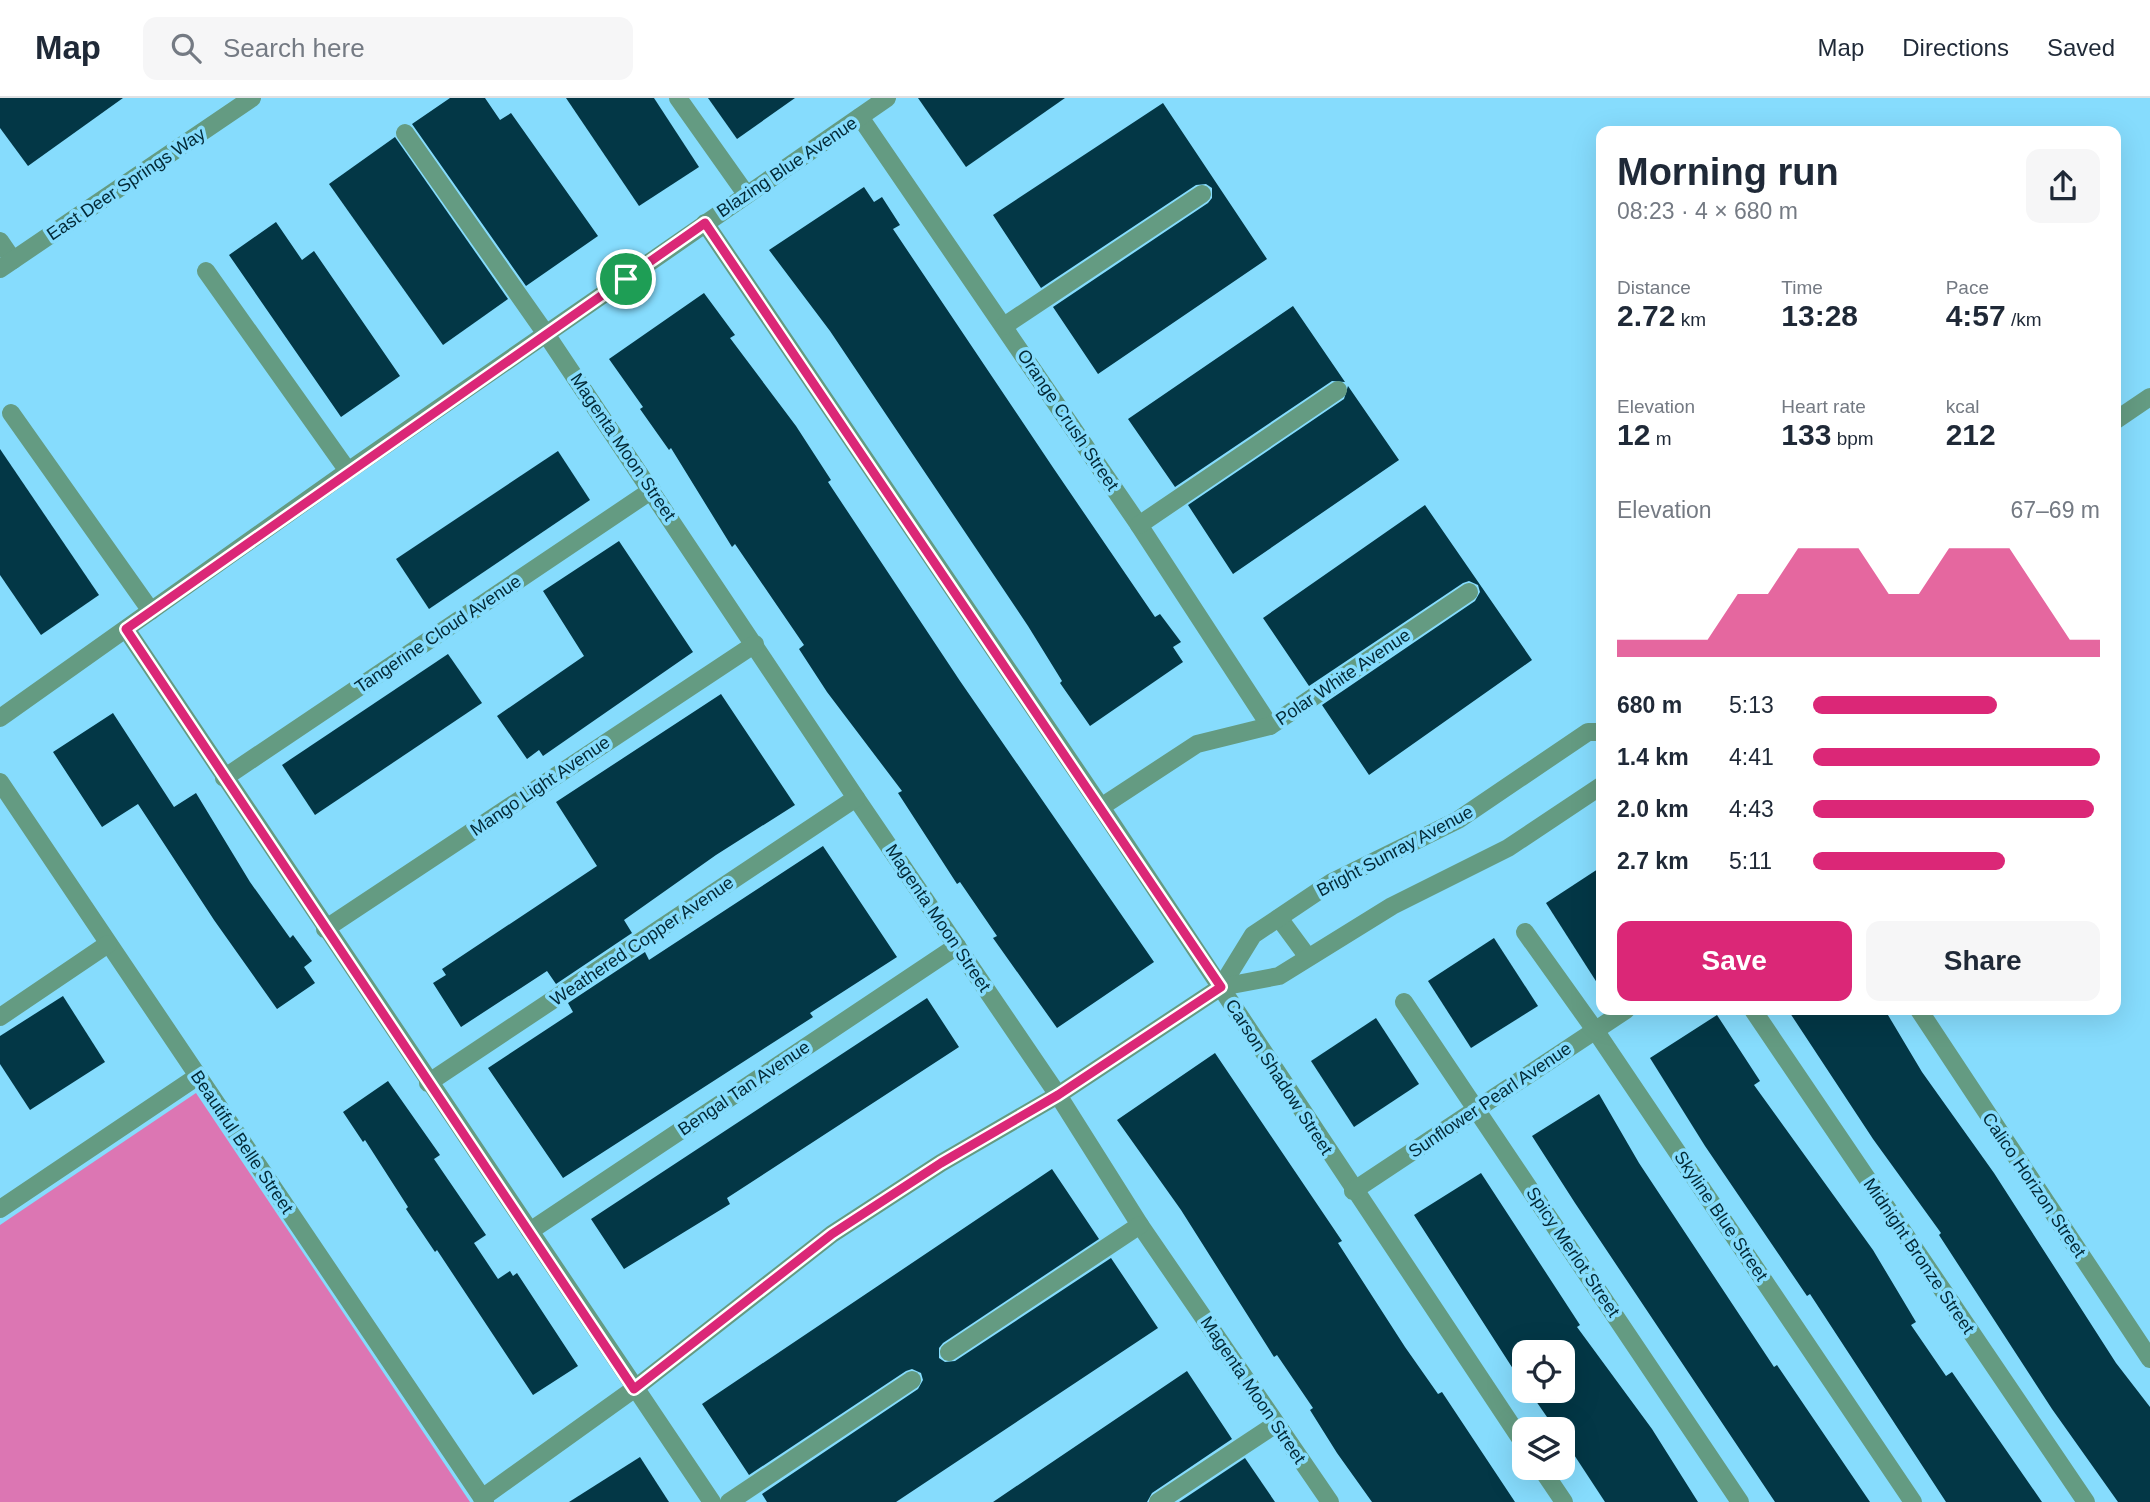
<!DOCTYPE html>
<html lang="en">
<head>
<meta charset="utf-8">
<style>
	body { margin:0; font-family:Arial,sans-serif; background:#f6f6f7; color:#1f2937; height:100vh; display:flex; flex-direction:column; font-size:26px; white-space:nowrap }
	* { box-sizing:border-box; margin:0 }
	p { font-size:23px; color:#747a83 }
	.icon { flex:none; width:38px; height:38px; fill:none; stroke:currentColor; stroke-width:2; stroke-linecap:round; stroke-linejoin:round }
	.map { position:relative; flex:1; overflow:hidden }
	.drawer { position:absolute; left:1596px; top:28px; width:525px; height:889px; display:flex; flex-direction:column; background:#fff; border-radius:14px; box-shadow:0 7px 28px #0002 }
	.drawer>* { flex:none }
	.fabs { position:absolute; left:1512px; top:1242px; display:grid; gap:14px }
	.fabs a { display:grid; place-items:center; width:63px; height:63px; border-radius:14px; background:#fff; box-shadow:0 7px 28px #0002; font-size:35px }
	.pin { position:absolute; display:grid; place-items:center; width:60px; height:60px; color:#fff; margin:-30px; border:4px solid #fff; border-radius:50%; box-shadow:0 2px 7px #0007 }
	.round { display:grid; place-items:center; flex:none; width:74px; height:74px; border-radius:14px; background:#f6f6f7 }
	.summary { display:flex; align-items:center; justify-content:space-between; height:119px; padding:0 21px }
	h1 { font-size:38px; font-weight:700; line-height:52px }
	.metrics { display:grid; grid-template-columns:repeat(3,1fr); gap:10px; height:119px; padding:7px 21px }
	.metrics div { display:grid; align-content:center }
	.metrics b { font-size:30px; font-weight:700 }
	.metrics small { font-size:19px; font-weight:400 }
	.metrics p { font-size:19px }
	.chart { height:196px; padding:14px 21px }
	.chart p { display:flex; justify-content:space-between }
	.chart svg { width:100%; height:126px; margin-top:7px; fill:#db2777; opacity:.7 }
	.cta { display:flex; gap:14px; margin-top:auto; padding:14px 21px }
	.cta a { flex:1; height:80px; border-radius:14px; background:#db2777; color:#fff; font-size:28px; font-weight:700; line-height:80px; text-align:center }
	.cta a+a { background:#f6f6f7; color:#1f2937 }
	ul { padding:0 21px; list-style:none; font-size:23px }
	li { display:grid; grid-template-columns:112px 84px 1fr; align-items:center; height:52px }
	li i { height:18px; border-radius:9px; background:#db2777 }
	header { display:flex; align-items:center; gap:42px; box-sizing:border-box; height:98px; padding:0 35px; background:#fff; border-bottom:2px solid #e0e1e3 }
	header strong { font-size:33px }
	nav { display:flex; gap:38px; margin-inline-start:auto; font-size:24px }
	.search { width:490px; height:63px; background:#f6f6f7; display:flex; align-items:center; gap:18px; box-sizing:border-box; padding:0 24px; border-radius:14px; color:#747a83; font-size:26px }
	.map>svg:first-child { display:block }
	.green { fill:#dc76b3 }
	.building { fill:#033746 }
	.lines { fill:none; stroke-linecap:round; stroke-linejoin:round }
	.minor { stroke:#649b82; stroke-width:18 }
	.route-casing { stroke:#fff; stroke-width:14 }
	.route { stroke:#db2777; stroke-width:9 }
	.labels { text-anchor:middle; stroke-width:7; stroke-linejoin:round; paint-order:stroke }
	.street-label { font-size:18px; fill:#032a37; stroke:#86dcfd }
</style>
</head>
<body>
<header>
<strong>Map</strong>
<div class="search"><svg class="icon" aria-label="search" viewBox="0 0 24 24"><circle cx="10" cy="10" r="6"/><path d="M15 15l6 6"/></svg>Search here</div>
<nav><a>Map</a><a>Directions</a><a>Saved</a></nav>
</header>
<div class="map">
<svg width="2150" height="1404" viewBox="0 0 2150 1404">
	<rect width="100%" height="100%" fill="#86dcfd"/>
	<!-- green -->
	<polygon class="green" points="196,995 470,1404 0,1404 0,1127"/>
	<!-- building -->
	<g class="building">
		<polygon points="0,0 123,0 28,68 0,30"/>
		<polygon points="450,0 485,0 500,22 511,15 598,138 526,188 412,26"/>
		<polygon points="566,0 654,0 699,69 639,108"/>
		<polygon points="708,0 795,0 737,41"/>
		<polygon points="918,0 1065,0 966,69"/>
		<polygon points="1163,5 1267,161 1098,276 1053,209 1208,105 1212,100 1212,90 1206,86 1196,87 1041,190 993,117"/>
		<polygon points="395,39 508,201 443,247 329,86"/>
		<polygon points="864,89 874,104 882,99 900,127 893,131 1054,371 1155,519 1160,516 1181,544 1173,549 1183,564 1090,628 1060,585 1062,583 1028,528 830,233 769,152"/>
		<polygon points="276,124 302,162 314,153 400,278 341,319 229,157"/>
		<polygon points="704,195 735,237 730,240 796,328 831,382 828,384 960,583 1154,864 1057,930 993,840 997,838 960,784 957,786 898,695 902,693 827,594 799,551 804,547 735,446 732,449 671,350 669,352 640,311 643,309 609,261"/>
		<polygon points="1293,208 1345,284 1332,283 1175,389 1128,321"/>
		<polygon points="1348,288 1399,362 1233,476 1188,407 1344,301"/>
		<polygon points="0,351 99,497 41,537 0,477"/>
		<polygon points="558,353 590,402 429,511 396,461"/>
		<polygon points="1425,407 1532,562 1369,677 1322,607 1475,503 1480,494 1478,487 1469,483 1463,485 1309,588 1263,520"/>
		<polygon points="619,443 693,554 543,658 539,652 527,661 497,618 584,558 543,493"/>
		<polygon points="448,556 482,605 315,717 282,667"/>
		<polygon points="721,596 795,707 716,757 624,822 632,835 556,886 547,873 461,929 433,885 446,877 442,871 597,768 556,704"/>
		<polygon points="113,615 174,709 196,695 250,784 290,840 293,837 312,863 304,869 315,885 277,911 214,822 138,706 102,729 53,654"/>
		<polygon points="823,748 897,859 810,915 813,919 563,1080 488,970 573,914 568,905 645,854 649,862"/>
		<polygon points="1601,769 1601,891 1546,805"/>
		<polygon points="1494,840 1538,908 1471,950 1428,883"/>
		<polygon points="63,898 105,964 30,1012 0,966 0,938"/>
		<polygon points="927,900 959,949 727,1100 730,1106 624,1171 591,1121"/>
		<polygon points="1788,912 1885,912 1922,974 1994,1075 2116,1265 2150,1309 2150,1404 2118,1404 2052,1311 1939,1137 1941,1135 1873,1041"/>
		<polygon points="1717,917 1760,983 1754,987 1873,1152 1916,1224 1911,1227 1946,1278 1952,1274 2042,1404 1946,1404 1810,1196 1807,1198 1705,1048 1650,960"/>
		<polygon points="1376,920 1419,986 1354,1029 1311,963"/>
		<polygon points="1215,955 1342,1143 1338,1145 1405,1249 1438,1296 1442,1294 1515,1404 1372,1404 1337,1355 1310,1312 1313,1310 1277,1257 1274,1259 1181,1112 1117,1022"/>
		<polygon points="388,983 440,1057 434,1061 486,1137 474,1145 498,1181 510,1173 513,1178 517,1175 578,1268 533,1297 437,1152 435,1154 406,1111 408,1109 365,1042 363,1044 343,1014"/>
		<polygon points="1599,996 1639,1065 1774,1269 1777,1267 1870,1404 1775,1404 1575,1105 1532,1038"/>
		<polygon points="1052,1071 1099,1141 943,1245 939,1250 939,1260 945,1264 955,1263 1111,1160 1158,1230 896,1404 767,1404 762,1396 918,1291 923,1282 921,1275 912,1271 906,1273 749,1377 702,1306"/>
		<polygon points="1481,1075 1580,1227 1577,1229 1652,1331 1698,1404 1605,1404 1563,1340 1563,1332 1556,1332 1529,1293 1563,1293 1563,1255 1524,1255 1524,1287 1517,1277 1414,1117"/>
		<polygon points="1187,1273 1232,1341 1152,1395 1147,1404 993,1404"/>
		<polygon points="640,1359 669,1404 569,1404"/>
		<polygon points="1245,1360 1275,1404 1179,1404"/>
	</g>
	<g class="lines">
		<!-- minor -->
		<g class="minor">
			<polyline points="678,0 746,96"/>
			<polyline points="860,19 1139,427 1270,628"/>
			<polyline points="405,35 546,236 856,700 1058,997 1140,1127 1330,1404"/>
			<polyline points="705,125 1101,709 1524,1346"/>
			<polyline points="0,143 13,162"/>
			<polyline points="0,171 252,0"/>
			<polyline points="206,173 348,373"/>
			<polyline points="1004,228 1202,96"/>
			<polyline points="11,315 151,513"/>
			<polyline points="2116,322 2150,299"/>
			<polyline points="1139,427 1338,292"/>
			<polyline points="126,531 712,1404"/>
			<polyline points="0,620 348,373 887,0"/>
			<polyline points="224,680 652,392"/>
			<polyline points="0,684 485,1404"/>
			<polyline points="1101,709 1197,646 1270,628 1469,494"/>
			<polyline points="1279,820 1307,858"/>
			<polyline points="325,831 755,546"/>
			<polyline points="1525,834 1595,932 1913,1404"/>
			<polyline points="1221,889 1253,837 1332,784 1458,722 1588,634 1601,634"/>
			<polyline points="1404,904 1740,1404"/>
			<polyline points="1753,912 2086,1404"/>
			<polyline points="1919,912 2150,1261"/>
			<polyline points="0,919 108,846"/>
			<polyline points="428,985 856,700"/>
			<polyline points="1353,1093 1626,912"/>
			<polyline points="0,1111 198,978"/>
			<polyline points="530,1133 957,848"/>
			<polyline points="949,1254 1140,1127"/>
			<polyline points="1541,1370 1564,1404"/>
			<polyline points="482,1400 634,1291 832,1136 941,1065 1058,997 1221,889 1279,878 1392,808 1508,750 1601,688"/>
			<polyline points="729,1404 912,1282"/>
			<polyline points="1158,1404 1276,1326"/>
		</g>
	</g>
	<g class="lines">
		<defs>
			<polygon id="route" points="705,125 1221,889 1058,997 941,1065 832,1136 634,1291 126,531"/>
		</defs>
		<!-- route casing -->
		<use href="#route" class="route-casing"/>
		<!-- route -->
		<use href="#route" class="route"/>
	</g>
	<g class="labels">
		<!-- street labels -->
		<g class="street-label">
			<text transform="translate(787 69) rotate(-34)" y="6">Blazing Blue Avenue</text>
			<text transform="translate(126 86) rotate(-34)" y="6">East Deer Springs Way</text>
			<text transform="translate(1068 322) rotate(56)" y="6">Orange Crush Street</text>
			<text transform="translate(623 349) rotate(56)" y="6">Magenta Moon Street</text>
			<text transform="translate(438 536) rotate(-34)" y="6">Tangerine Cloud Avenue</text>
			<text transform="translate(1343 579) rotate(-34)" y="6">Polar White Avenue</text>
			<text transform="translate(540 688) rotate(-34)" y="6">Mango Light Avenue</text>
			<text transform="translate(1395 753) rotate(-28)" y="6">Bright Sunray Avenue</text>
			<text transform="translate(938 820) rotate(56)" y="6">Magenta Moon Street</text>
			<text transform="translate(642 843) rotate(-34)" y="6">Weathered Copper Avenue</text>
			<text transform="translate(1279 979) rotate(57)" y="6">Carson Shadow Street</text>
			<text transform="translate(744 990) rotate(-34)" y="6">Bengal Tan Avenue</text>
			<text transform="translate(1490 1002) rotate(-34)" y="6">Sunflower Pearl Avenue</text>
			<text transform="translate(242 1044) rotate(56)" y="6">Beautiful Belle Street</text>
			<text transform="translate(2034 1087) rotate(56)" y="6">Calico Horizon Street</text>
			<text transform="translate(1721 1118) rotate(56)" y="6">Skyline Blue Street</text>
			<text transform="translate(1573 1154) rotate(56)" y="6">Spicy Merlot Street</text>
			<text transform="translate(1919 1158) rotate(56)" y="6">Midnight Bronze Street</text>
			<text transform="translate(1253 1292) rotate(56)" y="6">Magenta Moon Street</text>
		</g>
	</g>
</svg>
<div class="fabs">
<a><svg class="icon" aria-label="locate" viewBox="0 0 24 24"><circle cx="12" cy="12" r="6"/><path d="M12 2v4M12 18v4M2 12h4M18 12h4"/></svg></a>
<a><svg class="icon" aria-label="layers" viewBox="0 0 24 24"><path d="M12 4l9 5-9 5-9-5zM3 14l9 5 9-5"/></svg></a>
</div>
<div class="pin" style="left:626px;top:181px;background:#1e9e55"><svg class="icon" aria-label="arrive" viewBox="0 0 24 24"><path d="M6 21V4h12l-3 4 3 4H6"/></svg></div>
<section class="drawer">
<div class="summary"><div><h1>Morning run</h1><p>08:23 · 4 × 680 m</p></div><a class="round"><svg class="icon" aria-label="share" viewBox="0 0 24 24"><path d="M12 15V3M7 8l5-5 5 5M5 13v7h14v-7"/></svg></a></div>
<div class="metrics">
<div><p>Distance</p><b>2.72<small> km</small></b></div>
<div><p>Time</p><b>13:28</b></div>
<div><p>Pace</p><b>4:57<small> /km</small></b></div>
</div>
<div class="metrics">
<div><p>Elevation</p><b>12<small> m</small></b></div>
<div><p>Heart rate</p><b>133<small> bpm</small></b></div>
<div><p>kcal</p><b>212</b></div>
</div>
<div class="chart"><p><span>Elevation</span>67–69 m</p>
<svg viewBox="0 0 160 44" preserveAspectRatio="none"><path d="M0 44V38L10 38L20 38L30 38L40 22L50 22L60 6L70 6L80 6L90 22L100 22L110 6L120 6L130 6L140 22L150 38L160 38V44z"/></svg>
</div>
<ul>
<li><b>680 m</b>5:13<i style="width:64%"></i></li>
<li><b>1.4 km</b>4:41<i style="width:100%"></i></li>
<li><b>2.0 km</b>4:43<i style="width:98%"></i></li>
<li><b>2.7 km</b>5:11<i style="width:67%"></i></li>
</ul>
<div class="cta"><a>Save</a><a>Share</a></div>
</section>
</div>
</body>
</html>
